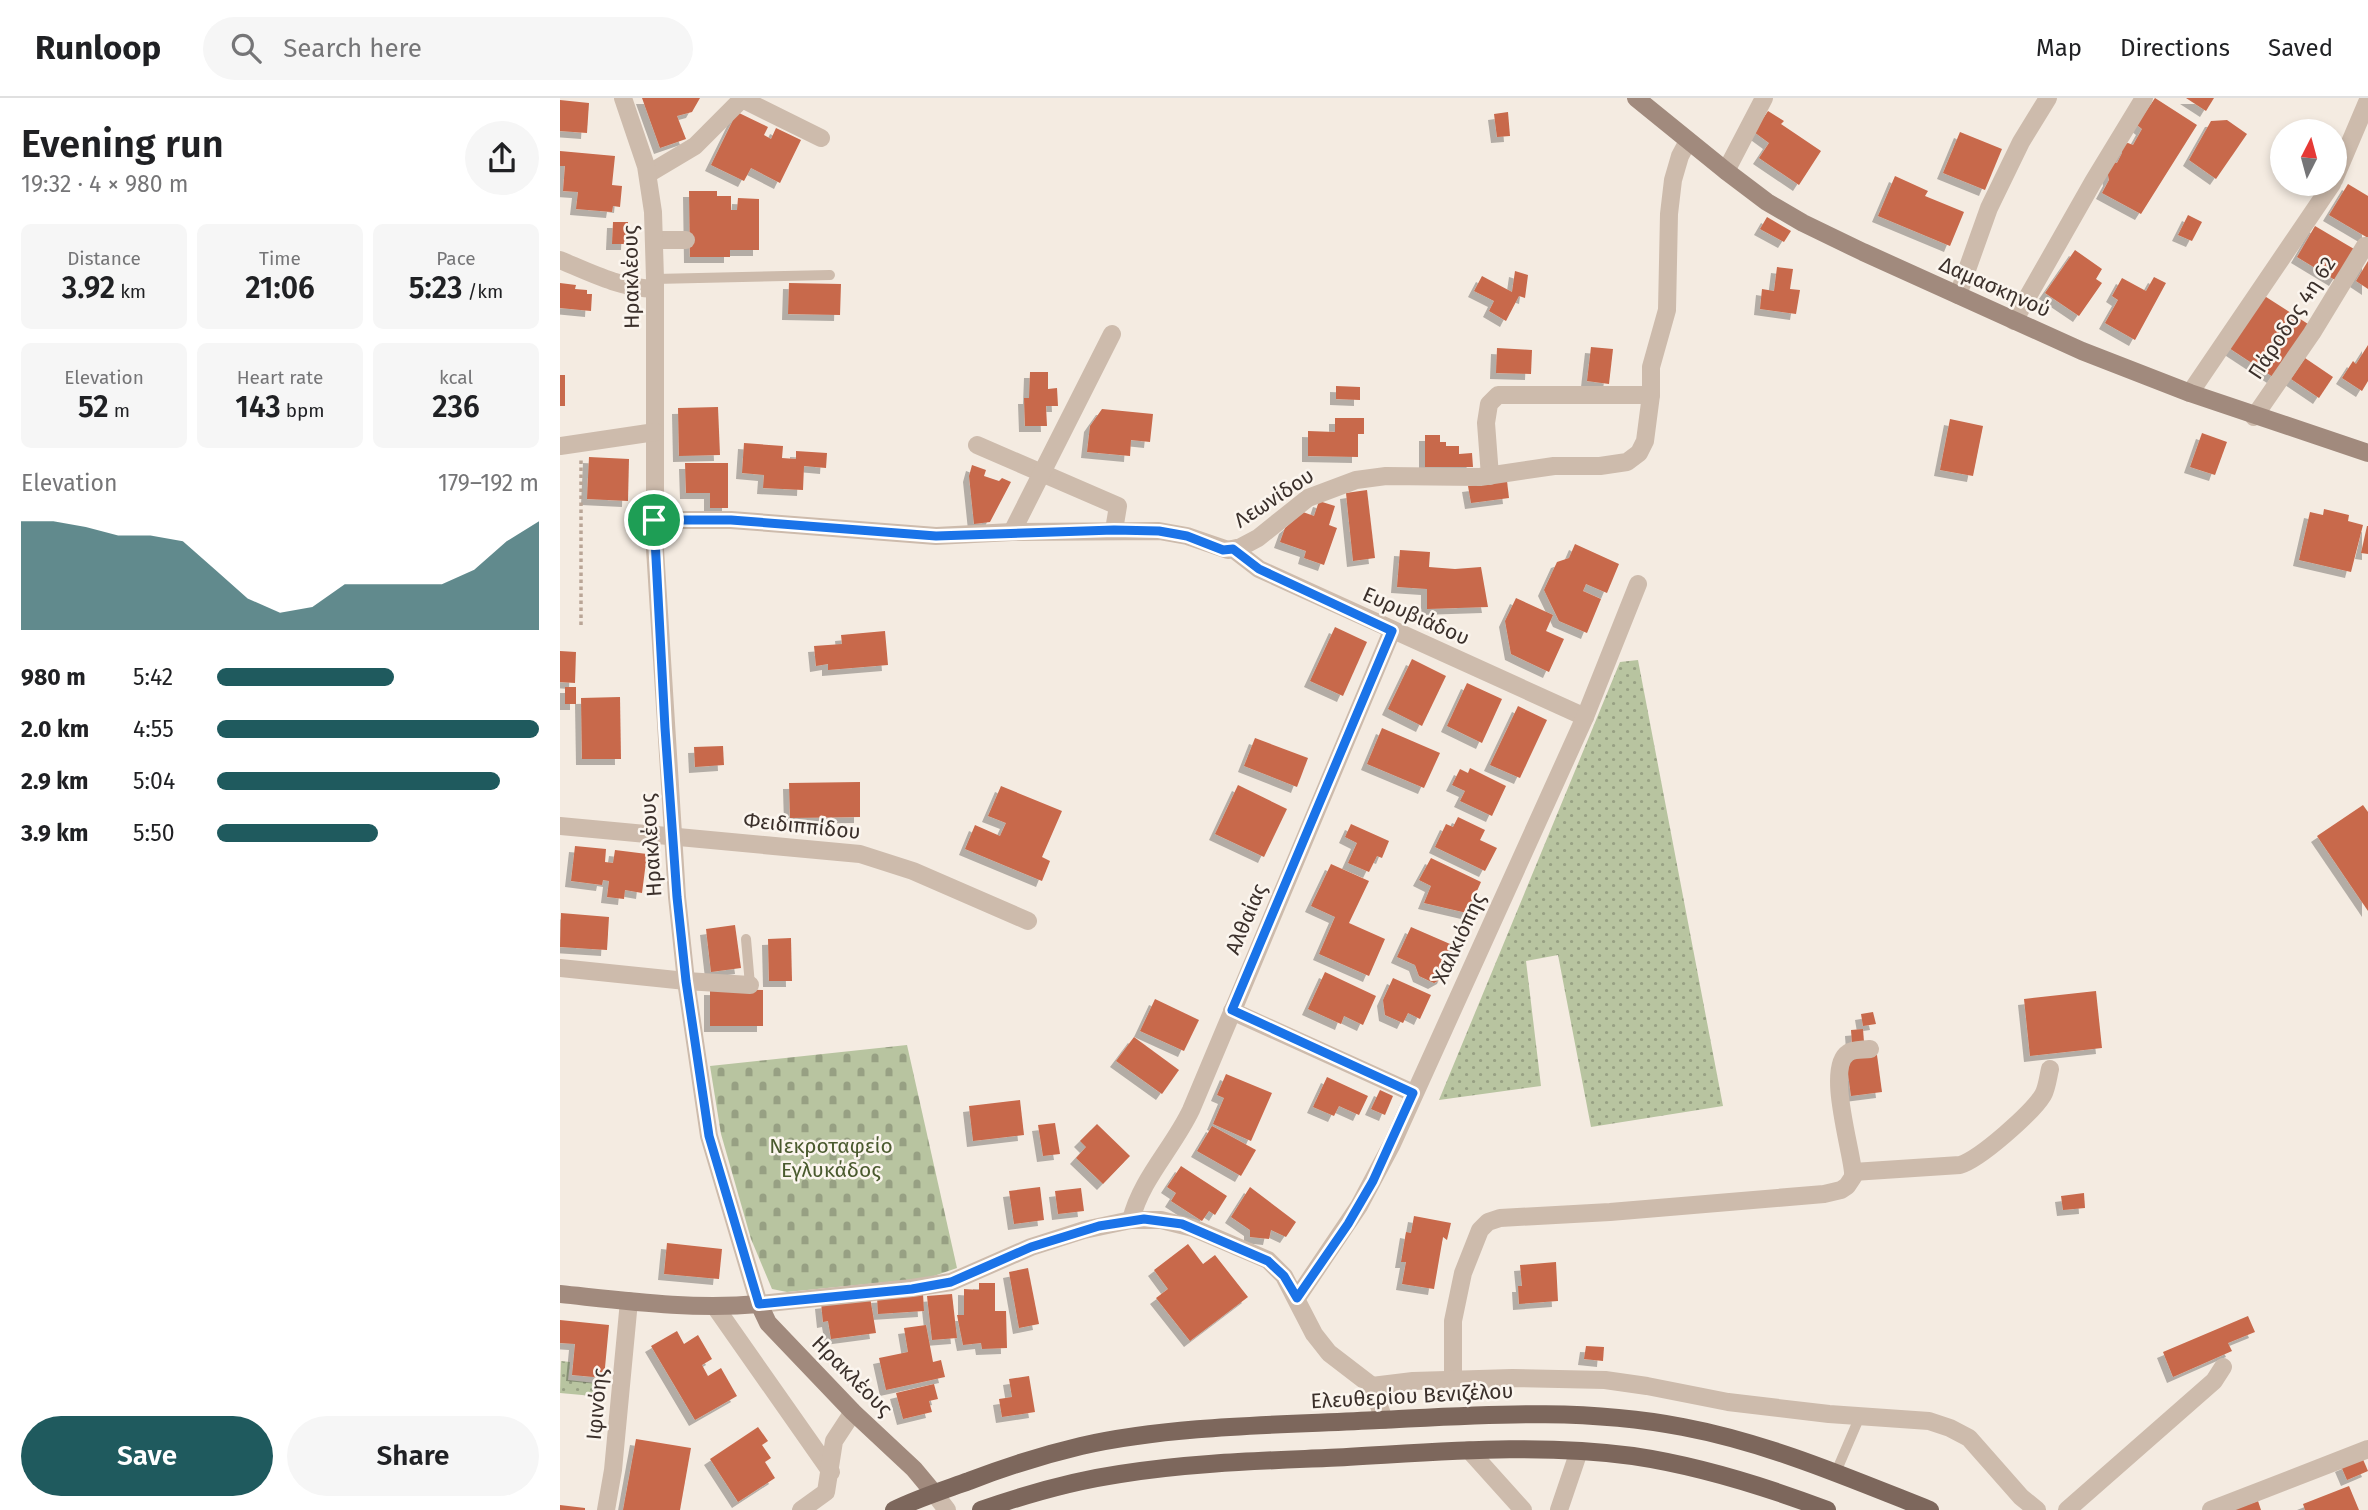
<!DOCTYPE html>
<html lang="en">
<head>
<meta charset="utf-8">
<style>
	body { margin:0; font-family:"Fira Sans",sans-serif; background:#f6f6f6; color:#202124; height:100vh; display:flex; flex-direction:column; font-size:26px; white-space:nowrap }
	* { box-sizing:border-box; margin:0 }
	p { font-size:23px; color:#757577 }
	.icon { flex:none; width:38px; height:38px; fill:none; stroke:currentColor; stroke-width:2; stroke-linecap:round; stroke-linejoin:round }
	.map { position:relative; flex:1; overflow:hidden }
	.sheet { display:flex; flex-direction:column; background:#fff; width:560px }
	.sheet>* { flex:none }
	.needle { width:46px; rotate:6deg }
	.fabs { position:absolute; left:1710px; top:21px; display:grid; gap:14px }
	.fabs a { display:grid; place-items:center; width:77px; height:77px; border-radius:50%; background:#fff; box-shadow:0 4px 10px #0003; font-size:35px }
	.pin { position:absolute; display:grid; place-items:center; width:60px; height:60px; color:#fff; margin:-30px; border:4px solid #fff; border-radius:50%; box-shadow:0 2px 7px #0007 }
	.round { display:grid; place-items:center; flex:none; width:74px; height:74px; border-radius:37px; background:#f6f6f6 }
	.head { display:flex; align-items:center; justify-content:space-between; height:119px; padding:0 21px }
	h1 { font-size:38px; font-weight:600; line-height:52px }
	.metrics { display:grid; grid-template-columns:repeat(3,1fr); gap:10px; height:119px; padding:7px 21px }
	.metrics div { display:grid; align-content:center; border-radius:10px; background:#f6f6f6; text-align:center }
	.metrics b { font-size:30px; font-weight:600 }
	.metrics small { font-size:19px; font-weight:400 }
	.metrics p { font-size:19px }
	.chart { height:196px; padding:14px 21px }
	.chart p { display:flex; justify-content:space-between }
	.chart svg { width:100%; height:126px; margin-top:7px; fill:#1f5a5e; opacity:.7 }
	.button { display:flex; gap:14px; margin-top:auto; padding:14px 21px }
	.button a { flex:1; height:80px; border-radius:42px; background:#1f5a5e; color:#fff; font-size:28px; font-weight:600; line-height:80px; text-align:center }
	.button a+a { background:#f6f6f6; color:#202124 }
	ul { padding:0 21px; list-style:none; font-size:23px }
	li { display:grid; grid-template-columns:112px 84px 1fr; align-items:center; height:52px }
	li i { height:18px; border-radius:9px; background:#1f5a5e }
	header { display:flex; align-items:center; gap:42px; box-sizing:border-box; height:98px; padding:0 35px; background:#fff; border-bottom:2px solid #e0e0e0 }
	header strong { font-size:33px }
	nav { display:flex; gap:38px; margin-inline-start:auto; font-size:24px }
	.search { width:490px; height:63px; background:#f6f6f6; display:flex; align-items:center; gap:18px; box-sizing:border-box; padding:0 24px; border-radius:38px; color:#757577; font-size:26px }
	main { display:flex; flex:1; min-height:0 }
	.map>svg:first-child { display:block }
	.grass { fill:url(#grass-dots) }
	.cemetery { fill:url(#cemetery-stones) }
	.building { fill:#c8694b; filter:url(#shadow) }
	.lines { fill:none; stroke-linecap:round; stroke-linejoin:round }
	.path { stroke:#b9a596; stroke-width:3.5; stroke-dasharray:3.5 3.5; stroke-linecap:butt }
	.service { stroke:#cdbbac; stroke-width:10 }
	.minor { stroke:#cdbbac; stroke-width:18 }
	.tertiary { stroke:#cdbbac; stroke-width:18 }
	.secondary { stroke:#a18a7d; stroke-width:18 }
	.primary { stroke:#7d675c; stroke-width:18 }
	.route-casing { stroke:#fff; stroke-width:14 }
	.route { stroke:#1a73e8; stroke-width:9 }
	.labels { text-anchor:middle; stroke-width:5; stroke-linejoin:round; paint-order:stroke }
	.street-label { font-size:21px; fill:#3b302b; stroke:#fbf5ee }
	.park-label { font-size:21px; fill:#4a5a2e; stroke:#fbf5ee }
</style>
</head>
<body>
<header>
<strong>Runloop</strong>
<div class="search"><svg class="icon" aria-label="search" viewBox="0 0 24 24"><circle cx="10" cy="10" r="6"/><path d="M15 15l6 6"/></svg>Search here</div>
<nav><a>Map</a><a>Directions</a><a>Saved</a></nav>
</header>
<main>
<section class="sheet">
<div class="head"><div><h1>Evening run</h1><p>19:32 · 4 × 980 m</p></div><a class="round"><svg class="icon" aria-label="share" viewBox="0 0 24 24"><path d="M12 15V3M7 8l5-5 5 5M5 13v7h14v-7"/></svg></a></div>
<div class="metrics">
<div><p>Distance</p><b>3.92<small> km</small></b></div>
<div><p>Time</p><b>21:06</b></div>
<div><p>Pace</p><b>5:23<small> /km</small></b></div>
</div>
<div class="metrics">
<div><p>Elevation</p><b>52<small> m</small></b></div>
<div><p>Heart rate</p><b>143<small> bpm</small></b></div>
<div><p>kcal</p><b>236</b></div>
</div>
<div class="chart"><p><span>Elevation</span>179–192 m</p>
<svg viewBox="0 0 160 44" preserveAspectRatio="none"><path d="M0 44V6L10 6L20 8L30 11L40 11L50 13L60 23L70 33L80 38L90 36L100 28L110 28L120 28L130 28L140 23L150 13L160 6V44z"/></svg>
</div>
<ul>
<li><b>980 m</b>5:42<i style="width:55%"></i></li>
<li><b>2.0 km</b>4:55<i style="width:100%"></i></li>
<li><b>2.9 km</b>5:04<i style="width:88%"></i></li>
<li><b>3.9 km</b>5:50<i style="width:50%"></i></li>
</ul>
<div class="button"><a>Save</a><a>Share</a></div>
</section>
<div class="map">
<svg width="1808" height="1412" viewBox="0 0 1808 1412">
	<defs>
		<pattern id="grass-dots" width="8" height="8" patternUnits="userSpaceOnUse" patternTransform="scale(1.75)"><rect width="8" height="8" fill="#b8c4a0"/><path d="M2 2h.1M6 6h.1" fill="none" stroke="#97a083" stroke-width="1.8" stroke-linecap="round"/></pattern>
		<pattern id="cemetery-stones" width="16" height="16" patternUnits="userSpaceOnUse" patternTransform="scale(1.75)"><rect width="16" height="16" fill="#b8c4a0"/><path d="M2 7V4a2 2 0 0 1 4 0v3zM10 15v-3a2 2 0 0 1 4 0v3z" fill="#97a083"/></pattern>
		<filter id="shadow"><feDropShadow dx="-6" dy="6" stdDeviation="0" flood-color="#0004"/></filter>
	</defs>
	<rect width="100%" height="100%" fill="#f4ebe1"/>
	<!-- grass -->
	<g class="grass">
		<polygon points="1078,562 1163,1008 1031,1029 998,857 966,863 981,988 879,1002 1060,564"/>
		<polygon points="1,1263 10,1264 8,1282 35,1285 33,1298 0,1295"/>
	</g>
	<!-- cemetery -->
	<polygon class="cemetery" points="347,947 397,1170 368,1180 227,1194 212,1191 191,1141 161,1036 150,968"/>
	<!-- building -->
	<g class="building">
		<polygon points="82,0 140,0 132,14 117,18 126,41 100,50"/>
		<polygon points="1595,0 1637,27 1581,116 1542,95 1549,82 1547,72 1552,64 1557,65 1562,55 1562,46 1568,45 1573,47 1582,31 1577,27"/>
		<polygon points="1626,0 1654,0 1646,13"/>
		<polygon points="0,2 29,5 27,35 0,33"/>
		<polygon points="1208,13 1224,23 1221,26 1261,53 1239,87 1199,60 1209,45 1194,34"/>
		<polygon points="177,14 208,29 204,37 211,41 216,30 241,42 220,85 191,70 184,83 151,67"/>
		<polygon points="948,14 950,38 937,39 934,16"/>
		<polygon points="1667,22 1687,36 1656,81 1629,62 1651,23"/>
		<polygon points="1400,34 1442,51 1425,92 1383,75"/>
		<polygon points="0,53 55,58 52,87 62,88 60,109 53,108 52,114 16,111 18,94 3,93 5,68 0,68"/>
		<polygon points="1335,78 1368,93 1365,98 1404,114 1390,148 1318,118"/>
		<polygon points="1788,86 1808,98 1808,140 1769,117"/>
		<polygon points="129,93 157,93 157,98 171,98 171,112 177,112 178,100 199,101 199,152 170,152 170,159 130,159"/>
		<polygon points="1628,117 1642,124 1632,143 1618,137"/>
		<polygon points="1207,119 1231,133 1224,144 1200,131"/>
		<polygon points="53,124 68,124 67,146 52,146"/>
		<polygon points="1755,128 1794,151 1775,182 1737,159"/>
		<polygon points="1515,152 1542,171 1536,181 1542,185 1519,218 1485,195"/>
		<polygon points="1808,163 1808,191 1796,183"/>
		<polygon points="1217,169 1233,171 1230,191 1240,192 1236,216 1200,211 1202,191 1214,193"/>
		<polygon points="955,173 968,177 965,200 959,198 946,223 929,213 934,203 914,193 922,178 952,194"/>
		<polygon points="1594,179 1606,185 1575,242 1545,225 1558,202 1552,198 1562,180 1586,193"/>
		<polygon points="0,185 16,187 15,191 27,192 27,196 32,196 31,213 0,210"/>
		<polygon points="229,185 281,186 280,217 228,216"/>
		<polygon points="1703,197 1748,226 1713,279 1669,250"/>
		<polygon points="1808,247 1808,283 1802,293 1782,280 1793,263 1796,266"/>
		<polygon points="1031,249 1053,251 1049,286 1027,283"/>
		<polygon points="937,250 972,252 971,276 936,275"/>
		<polygon points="1745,260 1773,279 1759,300 1731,281"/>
		<polygon points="470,274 488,274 488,291 497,290 498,308 486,308 487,328 465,328 464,300 469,300"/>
		<rect x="0" y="277" width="5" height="31"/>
		<polygon points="776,288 800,289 800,302 776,301"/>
		<polygon points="158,309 160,357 119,358 118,310"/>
		<polygon points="542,311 593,316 590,344 571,342 570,358 527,354 530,328"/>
		<polygon points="775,320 804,320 804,336 798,336 798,359 748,358 748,333 775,334"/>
		<polygon points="1390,321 1423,328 1413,378 1380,372"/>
		<polygon points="1642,335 1667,344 1655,377 1630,369"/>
		<polygon points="865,337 880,337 880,344 886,344 886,348 899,348 899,356 912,355 913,369 865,369"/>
		<polygon points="184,345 223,348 222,360 236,361 236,353 267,355 266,370 244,368 243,392 203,390 204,377 182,375"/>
		<polygon points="29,359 69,361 68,403 27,401"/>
		<polygon points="125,365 168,365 168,410 150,410 150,395 126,395"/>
		<polygon points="412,367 426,372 424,378 439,383 442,380 451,384 430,424 414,426 409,378"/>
		<polygon points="947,383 949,400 911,405 908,388"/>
		<polygon points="807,392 815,460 793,463 786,395"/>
		<polygon points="759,403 775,408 769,427 777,430 764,467 744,460 746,453 720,444 725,430 743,414 754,418"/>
		<polygon points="1764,411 1789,417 1788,423 1803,427 1791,474 1739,462 1750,414 1763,417"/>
		<polygon points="1807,428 1808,428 1808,456 1801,455"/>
		<polygon points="1015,446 1059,466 1047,495 1026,486 1023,493 1041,501 1027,535 999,523 984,492 997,464 1009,460"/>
		<polygon points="840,452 870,454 869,469 895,471 921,469 928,509 867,511 867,491 837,489"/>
		<polygon points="956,500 993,517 986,533 1004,541 989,574 951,556 945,523"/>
		<polygon points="775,529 807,544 783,598 750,583"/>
		<polygon points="325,533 328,567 268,572 268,566 256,568 254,548 282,546 281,537"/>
		<polygon points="0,553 16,554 15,585 0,584"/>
		<polygon points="852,561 886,578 862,628 828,611"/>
		<polygon points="907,585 942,601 922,645 887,628"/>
		<rect x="5" y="589" width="11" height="17"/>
		<polygon points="60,599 61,661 22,661 21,600"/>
		<polygon points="958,608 987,622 960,680 930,667"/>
		<polygon points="822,630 880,655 864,690 807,666"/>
		<polygon points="695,640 748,660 737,689 684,668"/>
		<polygon points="163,648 164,667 135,669 134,649"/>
		<polygon points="910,670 946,688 932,718 900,703 905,693 892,687 900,671 908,675"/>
		<polygon points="300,684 300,719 230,720 229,685"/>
		<polygon points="678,687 727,711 704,759 655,736"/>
		<polygon points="441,688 502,713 482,759 490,763 482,783 405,751 415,727 440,738 446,725 428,718"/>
		<polygon points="1803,707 1808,714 1808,813 1757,738"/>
		<polygon points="898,719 925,732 920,742 937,750 925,773 875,749 886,726 893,729"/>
		<polygon points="791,726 829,743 822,760 817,758 809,774 788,765 797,745 785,739"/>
		<polygon points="15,748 46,751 45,764 53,765 55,752 87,756 82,795 65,792 64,801 47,799 49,783 43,782 42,787 11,783"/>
		<polygon points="871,760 921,784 907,815 864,805 871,788 859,782"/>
		<polygon points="771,766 809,783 789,825 825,841 809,878 759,856 775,819 751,808"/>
		<polygon points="1,815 49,819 47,852 0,849"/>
		<polygon points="175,827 181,870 151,874 146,831"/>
		<polygon points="851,829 897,849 883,880 874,885 859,878 855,867 837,859"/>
		<polygon points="231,840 232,883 209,883 208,841"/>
		<polygon points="765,874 816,898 803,927 784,918 781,926 748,911"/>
		<polygon points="833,880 871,897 860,921 848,915 843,925 825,917 823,902"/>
		<polygon points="150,891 203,892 203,928 150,928"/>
		<polygon points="1536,893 1542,950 1470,958 1464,901"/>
		<polygon points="595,901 639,922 624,953 580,933"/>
		<polygon points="1313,914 1316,926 1303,928 1301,916"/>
		<polygon points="1303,931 1304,944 1292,946 1291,932"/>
		<polygon points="574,939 619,972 602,996 556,963"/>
		<polygon points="1317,957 1322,994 1291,998 1286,961"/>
		<polygon points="666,976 712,995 691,1043 653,1026 664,1000 657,997"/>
		<polygon points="767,979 808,998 799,1017 779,1008 774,1018 753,1009"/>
		<polygon points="820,992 833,998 825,1017 811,1011"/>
		<polygon points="460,1002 464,1037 413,1043 409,1008"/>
		<polygon points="495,1025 500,1056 483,1058 478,1027"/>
		<polygon points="537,1026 570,1058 543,1086 516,1060 526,1049 520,1043"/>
		<polygon points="652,1028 696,1052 681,1078 637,1053"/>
		<polygon points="621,1068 667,1098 655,1117 649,1113 642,1123 611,1103 616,1095 607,1089"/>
		<polygon points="480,1089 484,1122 454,1126 449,1093"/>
		<polygon points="690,1089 736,1124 726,1139 711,1132 709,1141 690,1139 690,1132 671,1119"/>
		<polygon points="521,1090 524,1113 498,1116 495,1093"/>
		<polygon points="1524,1095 1525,1110 1503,1112 1501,1098"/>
		<polygon points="854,1118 891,1125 887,1142 883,1139 874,1191 842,1186 846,1164 841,1164 846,1134 851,1135"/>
		<polygon points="107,1145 162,1151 159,1181 104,1176"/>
		<polygon points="628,1146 643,1166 655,1157 688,1199 630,1243 596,1200 608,1191 594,1172"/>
		<polygon points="996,1164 998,1203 959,1206 958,1188 962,1188 960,1167"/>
		<polygon points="468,1170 479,1226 459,1230 449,1174"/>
		<polygon points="419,1185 435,1185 435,1213 446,1213 447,1250 422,1251 421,1245 403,1247 397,1217 404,1217 404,1191 419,1192"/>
		<polygon points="363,1196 364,1213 318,1216 317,1199"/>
		<polygon points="392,1196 397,1240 372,1242 367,1198"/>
		<polygon points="310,1199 316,1235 271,1241 268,1223 263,1224 261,1205"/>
		<polygon points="1688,1218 1695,1234 1668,1245 1672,1253 1613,1279 1603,1254"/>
		<polygon points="0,1222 49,1227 44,1280 12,1277 15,1246 0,1245"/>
		<polygon points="366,1227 373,1264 381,1262 385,1279 326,1292 319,1260 348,1254 344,1230"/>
		<polygon points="117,1233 124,1246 138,1237 152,1261 142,1267 148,1278 161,1270 177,1298 135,1322 91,1248"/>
		<polygon points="1026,1248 1044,1249 1043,1263 1024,1261"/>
		<polygon points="469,1278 475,1314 442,1319 439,1301 452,1299 449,1281"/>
		<polygon points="374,1286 378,1301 369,1303 372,1314 343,1321 336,1295"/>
		<polygon points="198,1329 208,1343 202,1347 211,1360 205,1364 215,1380 178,1404 150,1361"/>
		<polygon points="76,1341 131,1350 120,1412 63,1412"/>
		<polygon points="1802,1359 1808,1373 1787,1382 1781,1368"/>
		<polygon points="1789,1388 1799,1412 1745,1412 1743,1406"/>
		<polygon points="1698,1403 1701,1412 1673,1412"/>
		<polygon points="0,1407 25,1410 25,1412 0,1412"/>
	</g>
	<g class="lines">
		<!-- path -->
		<polyline class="path" points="21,527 21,361"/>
		<!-- service -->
		<g class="service">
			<polyline points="95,181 270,177"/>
			<polyline points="186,841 190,887"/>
			<polyline points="1276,1374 1300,1318"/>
		</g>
		<!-- minor -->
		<g class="minor">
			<polyline points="1166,73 1204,0"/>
			<polyline points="88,76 135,48 182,1 261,40"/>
			<polyline points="1774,82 1808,2"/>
			<polyline points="95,142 126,142"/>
			<path d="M0,162C31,175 60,190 95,191"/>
			<polyline points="1398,197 1429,110 1461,44 1488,0"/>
			<polyline points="1454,223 1533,84 1584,0"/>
			<polyline points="1630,295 1772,86"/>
			<polyline points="1694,319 1752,235 1805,148 1808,148"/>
			<polyline points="417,347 558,408 554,432"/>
			<polyline points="930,378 926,325 929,306 938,297 1091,297"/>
			<polyline points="94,422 171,422 376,438 452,434 599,433 627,438 668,452 681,449 698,440 748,400 796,382 826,378 920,379 994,368 1040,368 1067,364 1079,355 1085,343 1091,297 1091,269 1107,212 1109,116 1113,82 1120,58 1128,43"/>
			<polyline points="452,434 552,236"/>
			<polyline points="673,451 699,471 1025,619"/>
			<polyline points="0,728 300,756 353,773 468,823"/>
			<polyline points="0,870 126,883 190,887"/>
			<polyline points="672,913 853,995"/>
			<path d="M1293,1074L1400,1067C1420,1061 1472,1015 1483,997C1487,990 1488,979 1490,971"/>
			<path d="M571,1122C581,1081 613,1050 631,1012L832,533"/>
			<polyline points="737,1200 799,1108 832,1046 1025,619 1078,486"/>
			<polyline points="199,1206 352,1190 391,1184 471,1149 524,1132 571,1122 601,1122 633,1130 708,1162 724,1178 754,1236 769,1255 812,1288"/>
			<polyline points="156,1210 271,1374"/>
			<path d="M893,1282V1223L903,1175L920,1132L928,1124L940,1120L1050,1114L1264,1096L1281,1092L1287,1088L1293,1079V1074C1291,1050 1266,969 1288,955C1293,951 1303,952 1310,951"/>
			<polyline points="812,1288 853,1283 952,1280 1045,1282 1087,1288 1168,1304 1269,1316 1369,1323 1390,1330 1409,1340 1461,1399 1477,1412"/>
			<polyline points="812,1288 824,1322"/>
			<polyline points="909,1352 963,1412"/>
			<polyline points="46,1412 53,1372 69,1203"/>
			<polyline points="241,1412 266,1394 274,1343 293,1314"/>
			<polyline points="999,1412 1019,1353"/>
			<polyline points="1507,1412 1654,1283 1663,1269"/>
			<polyline points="1651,1412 1808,1351"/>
		</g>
		<!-- tertiary -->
		<g class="tertiary">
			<polyline points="63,0 86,68 93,114 95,181 95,451 117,799 126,883 149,1038 199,1206"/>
			<polyline points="0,348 95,334"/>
			<polyline points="374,1395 387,1412"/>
		</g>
		<!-- secondary -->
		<g class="secondary">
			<polyline points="1076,0 1166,73 1207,104 1243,125 1303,154 1522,253 1630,295 1808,355"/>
			<path d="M0,1196C67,1203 132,1212 199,1206L208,1225L293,1314L354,1371L374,1395"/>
		</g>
		<!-- primary -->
		<g class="primary">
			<path d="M334,1412C358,1400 384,1392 409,1383C445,1369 483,1357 521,1348C613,1327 724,1327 819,1322C920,1317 1022,1309 1123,1329C1208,1345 1289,1380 1370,1412"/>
			<path d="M421,1412C467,1396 512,1383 560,1376C628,1365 697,1363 766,1360C868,1355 972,1344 1073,1358C1140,1368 1204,1388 1267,1412"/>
		</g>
	</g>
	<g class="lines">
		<defs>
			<polygon id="route" points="94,422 171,422 376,438 554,432 599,433 627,438 663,452 673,451 699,471 832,533 672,912 853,995 813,1083 788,1126 737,1200 724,1178 708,1163 622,1126 584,1121 539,1128 471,1149 391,1184 352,1191 199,1206 149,1038 126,883 117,799 105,630"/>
		</defs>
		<!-- route casing -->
		<use href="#route" class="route-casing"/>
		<!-- route -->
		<use href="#route" class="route"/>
	</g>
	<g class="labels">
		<!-- street labels -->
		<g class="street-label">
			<text transform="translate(71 179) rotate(-91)" y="7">Ηρακλέους</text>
			<text transform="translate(1435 189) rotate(24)" y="7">Δαμασκηνού</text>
			<text transform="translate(1732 220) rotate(-57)" y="7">Πάροδος 4η 62</text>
			<text transform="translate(714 400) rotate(-33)" y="7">Λεωνίδου</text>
			<text transform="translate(856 518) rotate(24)" y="7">Ευρυβιάδου</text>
			<text transform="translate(242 728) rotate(6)" y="7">Φειδιππίδου</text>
			<text transform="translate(91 747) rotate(-94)" y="7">Ηρακλέους</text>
			<text transform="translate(686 821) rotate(-67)" y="7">Αλθαίας</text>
			<text transform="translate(899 840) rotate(-65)" y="7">Χαλκιόπης</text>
			<text transform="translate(292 1278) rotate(45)" y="7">Ηρακλέους</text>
			<text transform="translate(852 1298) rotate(-3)" y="7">Ελευθερίου Βενιζέλου</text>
			<text transform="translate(37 1306) rotate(-85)" y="7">Ιφινόης</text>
		</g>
		<!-- park labels -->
		<g class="park-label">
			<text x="271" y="1055">Νεκροταφείο<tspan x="271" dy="24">Εγλυκάδος</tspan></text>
		</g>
	</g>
</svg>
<div class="fabs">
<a><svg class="needle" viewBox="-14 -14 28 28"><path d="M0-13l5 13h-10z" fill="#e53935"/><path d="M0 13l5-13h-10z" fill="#757577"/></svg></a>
</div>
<div class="pin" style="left:94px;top:422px;background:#1e9e55"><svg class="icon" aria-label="arrive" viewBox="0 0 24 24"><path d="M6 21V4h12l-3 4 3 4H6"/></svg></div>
</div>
</main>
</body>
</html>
